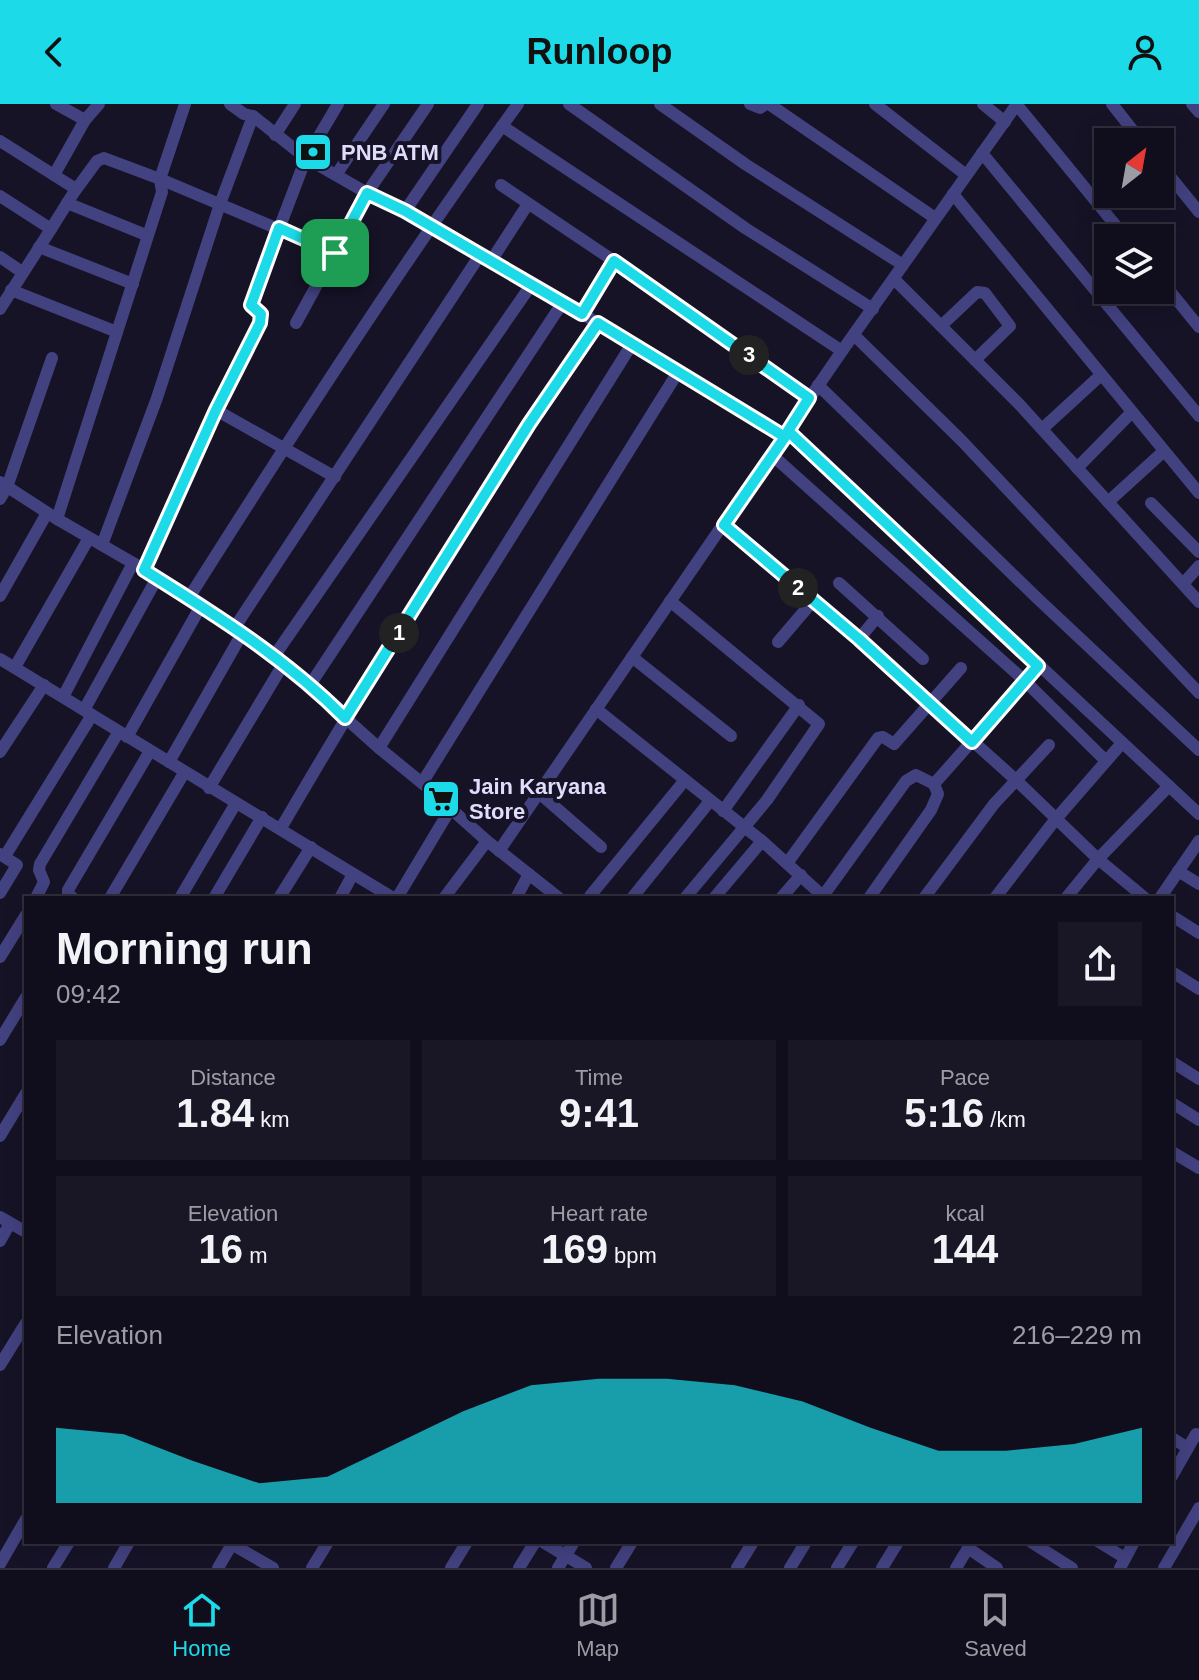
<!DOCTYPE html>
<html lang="en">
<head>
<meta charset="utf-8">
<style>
	body { margin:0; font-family:Helvetica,sans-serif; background:#191726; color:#f1f3f6; height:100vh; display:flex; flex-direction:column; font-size:30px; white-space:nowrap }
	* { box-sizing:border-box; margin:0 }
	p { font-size:26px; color:#9c9ca4 }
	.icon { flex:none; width:44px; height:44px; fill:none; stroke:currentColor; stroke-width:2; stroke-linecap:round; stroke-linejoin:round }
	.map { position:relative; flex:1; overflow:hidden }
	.details { position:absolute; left:24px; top:792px; width:1150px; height:648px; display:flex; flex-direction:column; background:#100e1d; border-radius:0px; box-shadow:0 4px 20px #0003,0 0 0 2px #302e3b }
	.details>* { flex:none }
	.needle { width:52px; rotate:31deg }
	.fabs { position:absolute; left:1094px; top:24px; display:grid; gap:16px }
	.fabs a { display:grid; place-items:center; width:80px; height:80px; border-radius:0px; background:#100e1d; box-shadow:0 4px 20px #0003,0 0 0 2px #302e3b; font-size:40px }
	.pin { position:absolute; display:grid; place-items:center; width:68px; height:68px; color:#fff; margin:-34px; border-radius:16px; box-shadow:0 4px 12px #0006 }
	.km { position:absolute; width:40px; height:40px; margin:-20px; border-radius:50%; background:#222; color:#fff; font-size:22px; line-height:40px; text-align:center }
	.round { display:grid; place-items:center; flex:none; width:84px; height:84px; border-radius:0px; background:#191726 }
	.headline { display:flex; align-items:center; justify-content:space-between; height:136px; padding:0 32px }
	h1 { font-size:44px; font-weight:700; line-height:60px }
	.stats { display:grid; grid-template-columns:repeat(3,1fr); gap:12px; height:136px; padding:8px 32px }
	.stats div { display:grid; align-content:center; border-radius:0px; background:#191726; text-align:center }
	.stats b { font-size:40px; font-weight:700 }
	.stats small { font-size:22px; font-weight:400 }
	.stats p { font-size:22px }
	.chart { height:224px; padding:16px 32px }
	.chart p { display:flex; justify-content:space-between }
	.chart svg { width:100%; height:144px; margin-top:8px; fill:#1cdae8; opacity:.7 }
	header { display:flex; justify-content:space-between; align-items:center; height:104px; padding:0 32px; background:#1cdae8; color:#111; font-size:36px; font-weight:700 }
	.tab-bar { display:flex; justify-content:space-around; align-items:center; height:112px; border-top:2px solid #302e3b; background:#100e1d; font-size:22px; color:#9c9ca4 }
	.tab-bar a { display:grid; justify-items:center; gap:4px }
	.tab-bar .on { color:#1cdae8 }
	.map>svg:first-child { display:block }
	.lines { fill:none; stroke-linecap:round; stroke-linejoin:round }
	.minor { stroke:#434281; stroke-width:12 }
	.route-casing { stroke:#fff; stroke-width:16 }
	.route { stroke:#1cdae8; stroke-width:10 }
	.labels { text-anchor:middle; stroke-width:8; stroke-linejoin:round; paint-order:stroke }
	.poi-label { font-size:22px; font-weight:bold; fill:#dfdcfc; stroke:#161327; text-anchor:start }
</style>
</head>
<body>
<header><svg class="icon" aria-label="back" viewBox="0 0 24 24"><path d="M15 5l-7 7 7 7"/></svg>Runloop<svg class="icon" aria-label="person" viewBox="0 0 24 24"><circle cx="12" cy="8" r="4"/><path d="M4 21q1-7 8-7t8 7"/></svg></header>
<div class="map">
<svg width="1199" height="1464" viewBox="0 0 1199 1464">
	<rect width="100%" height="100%" fill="#161327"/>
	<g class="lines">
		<!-- minor -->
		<g class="minor">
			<polyline points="56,0 85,16 99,0"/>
			<polyline points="230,0 244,10 253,12 306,54 367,89 405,107 563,198 785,333"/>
			<polyline points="569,0 745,124 873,205"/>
			<polyline points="660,0 745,60 903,161"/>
			<polyline points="750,0 760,4 766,0"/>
			<polyline points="769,0 935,114"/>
			<polyline points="875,0 966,71"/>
			<polyline points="983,0 1005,18"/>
			<polyline points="1112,0 1142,38"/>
			<polyline points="1192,0 1199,8"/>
			<polyline points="1017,1 1126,134"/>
			<polyline points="502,22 842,247"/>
			<polyline points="275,31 295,0"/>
			<polyline points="0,37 76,85 51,125"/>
			<polyline points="982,49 1199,312"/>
			<polyline points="1160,60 1199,108"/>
			<polyline points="54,71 85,16"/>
			<polyline points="336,71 384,0"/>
			<polyline points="501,81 614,157 809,294"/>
			<polyline points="75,87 97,57 104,54 160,75 335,149"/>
			<polyline points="953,90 1199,389"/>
			<polyline points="0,92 51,125 0,205"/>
			<polyline points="67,99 146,131"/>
			<polyline points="405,107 478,0"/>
			<polyline points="39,143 133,180"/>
			<polyline points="0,153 22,168"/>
			<polyline points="491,157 528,100"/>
			<polyline points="894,175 1019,300 1199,498"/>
			<polyline points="1160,175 1199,223"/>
			<polyline points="11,186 117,228"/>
			<polyline points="582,210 614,157"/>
			<polyline points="296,219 367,89 428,0"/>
			<polyline points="941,222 977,188 985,189 1010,222 975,256"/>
			<polyline points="854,231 962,337 1199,589"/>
			<polyline points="818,281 1037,494 1199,646"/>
			<polyline points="216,306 335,373"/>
			<polyline points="1042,325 1101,271"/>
			<polyline points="788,327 1199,710"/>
			<polyline points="772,351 1025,577 1106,657"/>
			<polyline points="1077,364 1132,308"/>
			<polyline points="0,378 57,415 190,492 275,551 379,644 422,679 487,737 559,794"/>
			<polyline points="0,395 7,383 52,254"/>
			<polyline points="1108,398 1164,347"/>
			<polyline points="1151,399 1199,448"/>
			<polyline points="57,415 162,88 160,75 185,0"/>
			<polyline points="724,421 859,535 1016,676 1098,755 1145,794"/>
			<polyline points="102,441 157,294 220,100 253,12"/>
			<polyline points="144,466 216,306 260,219 261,210 251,203 253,193 306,54 338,0"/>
			<polyline points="839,479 923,555"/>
			<polyline points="1183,480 1199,462"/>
			<polyline points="0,492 47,409"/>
			<path d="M190,492C295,326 402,160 518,0"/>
			<polyline points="670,497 819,620 767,696 685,794"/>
			<polyline points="235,523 480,151"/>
			<polyline points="859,535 878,512"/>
			<polyline points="778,538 813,497"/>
			<polyline points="275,551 531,181"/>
			<polyline points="632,553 731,632"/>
			<polyline points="0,555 393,794"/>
			<polyline points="15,563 89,434"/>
			<polyline points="310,581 563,198"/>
			<polyline points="63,593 133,459"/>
			<polyline points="596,605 762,737 825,794"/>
			<polyline points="84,606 157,474"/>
			<polyline points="127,633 202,500"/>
			<polyline points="379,644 632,240"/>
			<polyline points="0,648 44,581"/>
			<polyline points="169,658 243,528"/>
			<polyline points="422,679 678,268"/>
			<polyline points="209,684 284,559"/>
			<polyline points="538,688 601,743"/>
			<polyline points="723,707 799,601"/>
			<path d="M281,724C381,553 486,384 598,219"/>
			<polyline points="499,747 842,247 1017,0"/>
			<polyline points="0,750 17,761 0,789"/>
			<polyline points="5,752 92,611"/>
			<polyline points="788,758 878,634 883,633 894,640 961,564"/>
			<polyline points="1178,767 1199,780"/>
			<polyline points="590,792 685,676"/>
			<polyline points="823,792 906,677 916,671 934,680 1028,574"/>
			<polyline points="36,794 44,778 39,766 40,760 118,629"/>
			<polyline points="73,794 68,790 68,786 150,647"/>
			<polyline points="110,794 184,669"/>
			<polyline points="180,794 236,699"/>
			<polyline points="214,794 262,713"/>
			<polyline points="279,794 311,743"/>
			<polyline points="340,794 353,770"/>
			<polyline points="397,794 451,704"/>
			<polyline points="444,794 487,737"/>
			<polyline points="516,794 529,770"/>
			<polyline points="632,794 710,697"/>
			<polyline points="714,794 762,737"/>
			<polyline points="781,794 801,771"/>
			<polyline points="869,794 931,706 938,690 934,680"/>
			<polyline points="924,794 994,700 1049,641"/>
			<polyline points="995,794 1055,716 1122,639"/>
			<polyline points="1066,794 1098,755 1169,682"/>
			<polyline points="1160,794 1199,737"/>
			<polyline points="1172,812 1199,829"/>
			<polyline points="0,853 26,811"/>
			<polyline points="1172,868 1199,885"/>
			<polyline points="0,936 26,893"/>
			<polyline points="1172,958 1199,975"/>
			<polyline points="1172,999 1199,1016"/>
			<polyline points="0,1032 26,989"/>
			<polyline points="1172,1048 1199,1064"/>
			<polyline points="0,1113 26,1128"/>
			<polyline points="0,1137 10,1119"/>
			<polyline points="0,1261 26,1219"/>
			<polyline points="1172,1334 1188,1344"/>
			<polyline points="1172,1372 1196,1330 1199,1332"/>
			<polyline points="228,1438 273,1464"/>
			<polyline points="543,1438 586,1464"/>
			<polyline points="1031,1438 1072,1464"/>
			<polyline points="1099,1438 1125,1454"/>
			<polyline points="968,1444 997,1464"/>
			<polyline points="0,1460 26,1415"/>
			<polyline points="53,1464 69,1438"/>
			<polyline points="114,1464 129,1438"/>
			<polyline points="218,1464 232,1440"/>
			<polyline points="312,1464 328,1438"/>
			<polyline points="451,1464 467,1438"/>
			<polyline points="519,1464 535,1438"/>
			<polyline points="558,1464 574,1438"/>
			<polyline points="616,1464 632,1438"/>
			<polyline points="737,1464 753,1438"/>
			<polyline points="790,1464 806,1438"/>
			<polyline points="837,1464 853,1438"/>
			<polyline points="882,1464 898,1438"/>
			<polyline points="956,1464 971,1439"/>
			<polyline points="1120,1464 1134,1438"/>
			<polyline points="1164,1464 1199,1404"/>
		</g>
	</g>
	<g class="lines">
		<defs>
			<path id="route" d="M367,89L405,107L582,210L614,157L809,294L788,327L1038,562L972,638L859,535L724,421L785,333L598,219L529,320L345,614C285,554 216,511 144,466L216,306L260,219L261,210L251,201L279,124L335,149Z"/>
		</defs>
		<!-- route casing -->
		<use href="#route" class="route-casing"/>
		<!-- route -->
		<use href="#route" class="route"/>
	</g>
	<!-- icons -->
	<defs>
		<symbol id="bank-square" viewBox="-11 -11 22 22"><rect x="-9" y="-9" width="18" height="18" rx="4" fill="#1cdae8" stroke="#161327"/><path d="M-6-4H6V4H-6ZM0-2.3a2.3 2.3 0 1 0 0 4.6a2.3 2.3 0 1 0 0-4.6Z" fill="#111"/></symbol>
		<symbol id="supermarket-square" viewBox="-11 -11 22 22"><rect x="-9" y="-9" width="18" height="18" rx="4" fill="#1cdae8" stroke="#161327"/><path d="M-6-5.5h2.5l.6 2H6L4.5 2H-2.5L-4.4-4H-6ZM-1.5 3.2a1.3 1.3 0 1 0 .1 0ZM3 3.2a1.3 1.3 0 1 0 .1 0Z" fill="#111"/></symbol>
	</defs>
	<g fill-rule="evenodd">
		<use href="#bank-square" x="291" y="26" width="44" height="44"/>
		<use href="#supermarket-square" x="419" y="673" width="44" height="44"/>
	</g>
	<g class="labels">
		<!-- poi labels -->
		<g class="poi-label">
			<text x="341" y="56">PNB ATM</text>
			<text x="469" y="690">Jain Karyana<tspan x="469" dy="25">Store</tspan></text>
		</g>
	</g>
</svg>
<div class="fabs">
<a><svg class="needle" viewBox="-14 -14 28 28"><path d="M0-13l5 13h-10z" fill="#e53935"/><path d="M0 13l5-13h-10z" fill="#9c9ca4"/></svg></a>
<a><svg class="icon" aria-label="layers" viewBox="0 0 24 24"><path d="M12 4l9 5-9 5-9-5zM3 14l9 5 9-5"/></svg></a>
</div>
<div class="pin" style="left:335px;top:149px;background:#1e9e55"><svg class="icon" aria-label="arrive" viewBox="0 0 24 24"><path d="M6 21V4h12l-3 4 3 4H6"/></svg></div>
<b class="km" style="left:399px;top:529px">1</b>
<b class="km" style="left:798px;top:484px">2</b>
<b class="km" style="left:749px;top:251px">3</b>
<section class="details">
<div class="headline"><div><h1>Morning run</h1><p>09:42</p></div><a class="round"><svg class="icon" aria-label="share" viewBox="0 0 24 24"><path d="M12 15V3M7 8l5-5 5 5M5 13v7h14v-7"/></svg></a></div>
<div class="stats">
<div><p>Distance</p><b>1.84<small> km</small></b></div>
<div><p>Time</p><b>9:41</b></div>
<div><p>Pace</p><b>5:16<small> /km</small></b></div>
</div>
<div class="stats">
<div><p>Elevation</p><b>16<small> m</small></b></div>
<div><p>Heart rate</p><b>169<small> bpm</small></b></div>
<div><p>kcal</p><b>144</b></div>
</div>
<div class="chart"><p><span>Elevation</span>216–229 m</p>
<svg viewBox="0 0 160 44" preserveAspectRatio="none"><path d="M0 44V21L10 23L20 31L30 38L40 36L50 26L60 16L70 8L80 6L90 6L100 8L110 13L120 21L130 28L140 28L150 26L160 21V44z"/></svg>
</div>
</section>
</div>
<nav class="tab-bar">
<a class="on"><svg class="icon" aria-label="home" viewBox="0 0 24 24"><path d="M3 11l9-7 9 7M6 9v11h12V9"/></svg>Home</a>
<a><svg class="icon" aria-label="map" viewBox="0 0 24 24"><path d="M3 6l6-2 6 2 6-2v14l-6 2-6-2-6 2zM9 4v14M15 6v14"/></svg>Map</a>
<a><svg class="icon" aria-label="saved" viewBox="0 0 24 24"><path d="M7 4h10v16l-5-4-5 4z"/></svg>Saved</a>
</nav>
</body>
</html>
